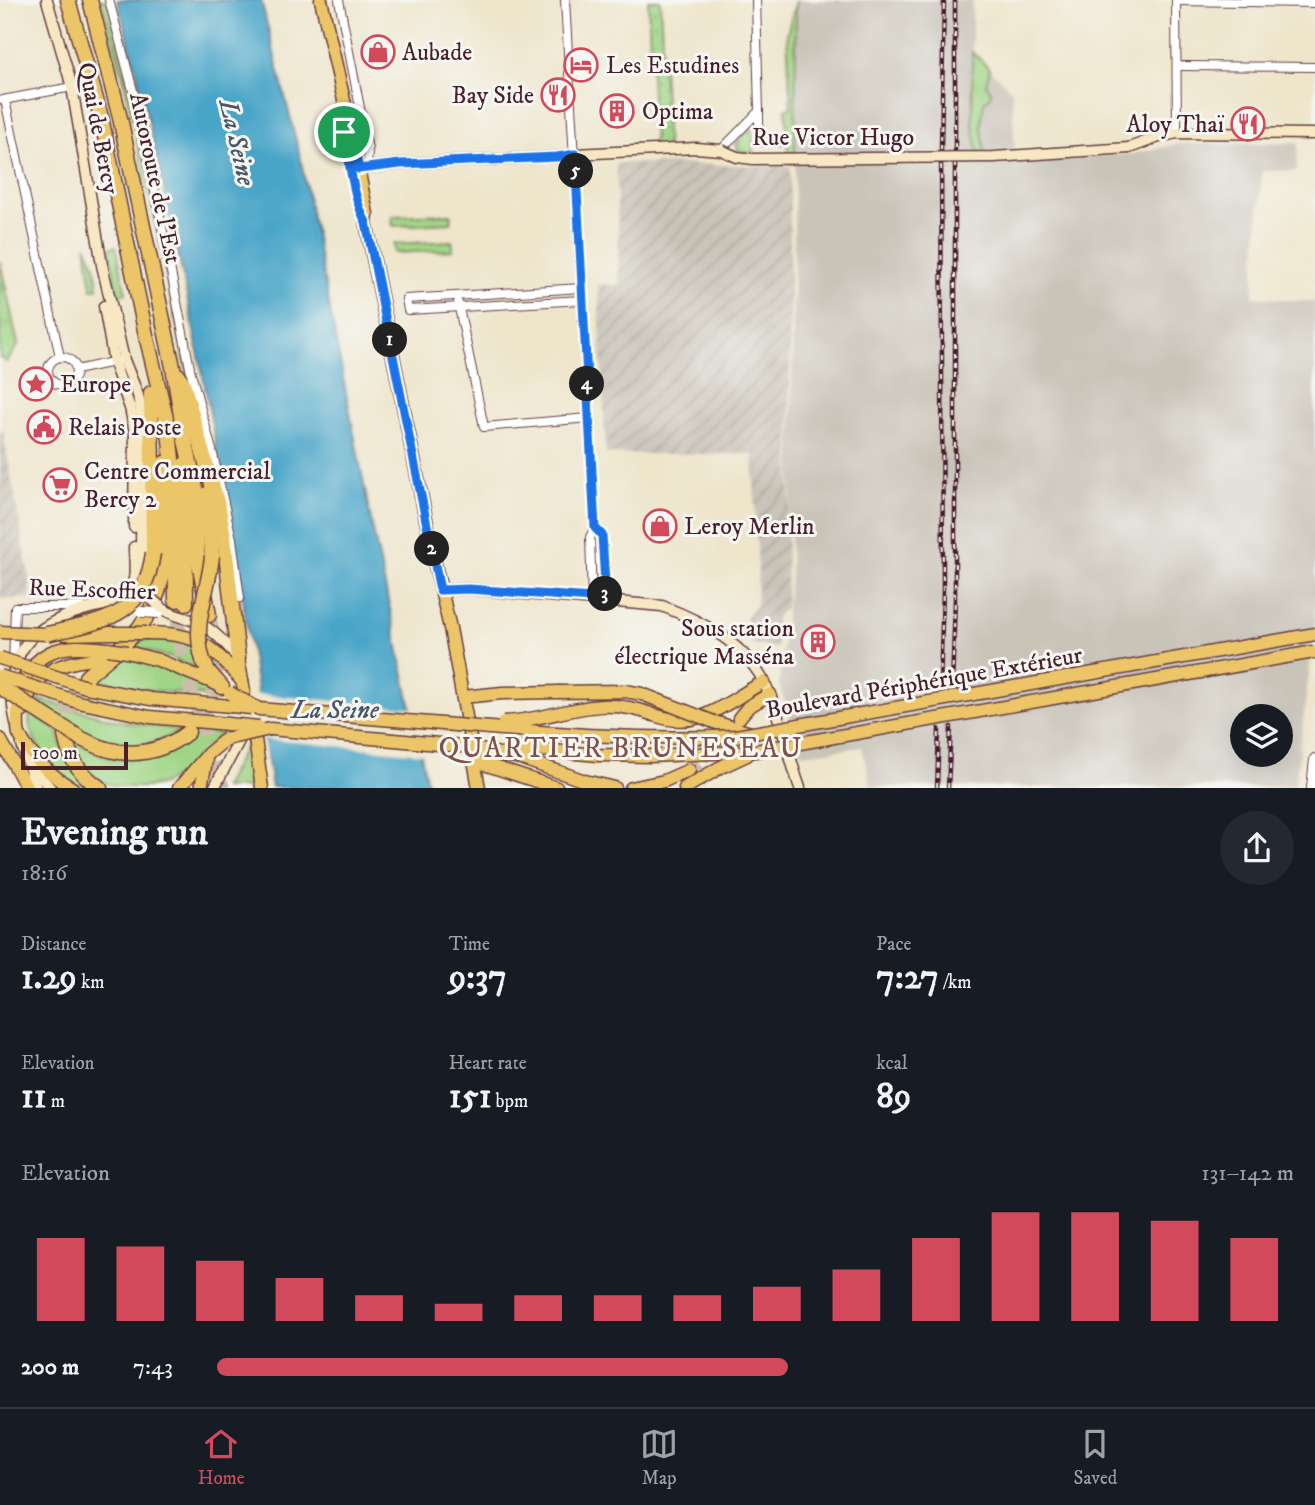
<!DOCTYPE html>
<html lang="en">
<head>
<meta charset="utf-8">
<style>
	body { margin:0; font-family:"IM FELL DW Pica",serif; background:#242831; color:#f1f3f6; height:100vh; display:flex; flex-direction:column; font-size:26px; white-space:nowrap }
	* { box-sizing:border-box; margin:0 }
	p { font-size:23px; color:#9ea1a6 }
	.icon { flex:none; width:38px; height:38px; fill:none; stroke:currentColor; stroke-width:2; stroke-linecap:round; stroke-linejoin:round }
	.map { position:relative; height:788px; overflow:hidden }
	.drawer { display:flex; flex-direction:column; background:#171b24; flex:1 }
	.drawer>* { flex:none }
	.buttons { position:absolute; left:1230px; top:704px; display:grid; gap:14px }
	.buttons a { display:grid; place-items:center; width:63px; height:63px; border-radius:50%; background:#171b24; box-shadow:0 7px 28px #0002; font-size:35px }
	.scale { position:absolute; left:21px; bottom:18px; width:107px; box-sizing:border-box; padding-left:7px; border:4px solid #4a1f2b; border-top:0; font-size:19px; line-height:24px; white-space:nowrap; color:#4a1f2b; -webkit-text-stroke:5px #f6f6f2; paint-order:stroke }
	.pin { position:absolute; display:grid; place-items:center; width:60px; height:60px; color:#fff; margin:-30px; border:4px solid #fff; border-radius:50%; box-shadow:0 2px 7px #0007 }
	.km { position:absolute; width:35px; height:35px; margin:-18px; border-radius:50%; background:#222; color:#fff; font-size:19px; line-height:35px; text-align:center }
	.round { display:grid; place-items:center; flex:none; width:74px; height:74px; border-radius:37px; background:#242831 }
	.head { display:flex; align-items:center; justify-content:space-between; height:119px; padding:0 21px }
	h1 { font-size:38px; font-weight:800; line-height:52px }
	.stats { display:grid; grid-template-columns:repeat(3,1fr); gap:10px; height:119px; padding:7px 21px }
	.stats div { display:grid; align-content:center }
	.stats b { font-size:35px; font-weight:800 }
	.stats small { font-size:19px; font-weight:400 }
	.stats p { font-size:19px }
	.chart { height:196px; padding:14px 21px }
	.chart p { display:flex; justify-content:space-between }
	.chart svg { width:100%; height:126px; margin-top:7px; stroke:#d1495b; stroke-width:6 }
	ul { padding:0 21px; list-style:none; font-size:23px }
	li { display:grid; grid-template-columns:112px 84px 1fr; align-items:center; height:52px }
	li i { height:18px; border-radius:9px; background:#d1495b }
	.tab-bar { display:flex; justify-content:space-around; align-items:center; height:98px; border-top:2px solid #363941; background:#171b24; font-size:19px; color:#9ea1a6 }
	.tab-bar a { display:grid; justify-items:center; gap:4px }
	.tab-bar .selected { color:#d1495b }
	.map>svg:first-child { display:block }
	.industrial { fill:url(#industrial-furrows) }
	.railway { fill:#c9c3b8; fill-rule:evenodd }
	.grass { fill:#a1d586; stroke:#767a58; stroke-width:2 }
	.park { fill:url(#park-tufts); stroke:#767a58; stroke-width:2 }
	.garden { fill:url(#garden-dots); stroke:#767a58; stroke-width:2 }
	.water { fill:#49a5c8; stroke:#4a627a; stroke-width:2 }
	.pier { fill:#eee5cb }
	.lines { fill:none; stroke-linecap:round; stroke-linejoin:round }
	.trunk-tunnel { stroke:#cdbdab; stroke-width:12; stroke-dasharray:12 6; stroke-linecap:butt }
	.motorway-tunnel { stroke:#cdbdab; stroke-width:14; stroke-dasharray:14 7; stroke-linecap:butt }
	.minor-casing { stroke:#633d43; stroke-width:10 }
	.tertiary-casing { stroke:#633d43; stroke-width:12 }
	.secondary-casing { stroke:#633d43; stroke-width:13 }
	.primary-casing { stroke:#633d43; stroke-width:15 }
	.trunk-casing { stroke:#633d43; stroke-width:15 }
	.motorway-casing { stroke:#633d43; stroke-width:17 }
	.minor { stroke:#fff; stroke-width:8 }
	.tertiary { stroke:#fff; stroke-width:10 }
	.secondary { stroke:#f7e8c3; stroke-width:10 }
	.primary { stroke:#ecc569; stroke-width:12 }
	.trunk { stroke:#ecc569; stroke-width:12 }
	.motorway { stroke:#ecc569; stroke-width:14 }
	.rail-casing { stroke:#4a1f2b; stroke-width:4.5 }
	.rail { stroke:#f6f6f2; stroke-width:2; stroke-dasharray:5; stroke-linecap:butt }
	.tertiary-bridge-casing { stroke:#633d43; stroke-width:12; stroke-linecap:butt }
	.secondary-bridge-casing { stroke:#633d43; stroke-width:13; stroke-linecap:butt }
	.trunk-bridge-casing { stroke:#633d43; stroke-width:15; stroke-linecap:butt }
	.motorway-bridge-casing { stroke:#633d43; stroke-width:17; stroke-linecap:butt }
	.tertiary-bridge { stroke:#fff; stroke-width:10 }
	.secondary-bridge { stroke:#f7e8c3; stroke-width:10 }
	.trunk-bridge { stroke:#ecc569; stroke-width:12 }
	.motorway-bridge { stroke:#ecc569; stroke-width:14 }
	.route-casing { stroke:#fff; stroke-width:14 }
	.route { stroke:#1a73e8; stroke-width:9 }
	.labels { text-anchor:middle; stroke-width:6; stroke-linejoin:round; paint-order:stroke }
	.poi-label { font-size:24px; fill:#4a1f2b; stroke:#f6f6f2; text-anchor:start }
	.street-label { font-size:24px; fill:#4a1f2b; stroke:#f6f6f2 }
	.water-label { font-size:26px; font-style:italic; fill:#4a556a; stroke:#f6f6f2 }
	.quarter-label { font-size:28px; letter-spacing:2px; fill:#81514a; stroke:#f6f6f2 }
</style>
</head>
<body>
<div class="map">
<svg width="1315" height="788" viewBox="0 0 1315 788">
	<defs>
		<pattern id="industrial-furrows" width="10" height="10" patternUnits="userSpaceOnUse" patternTransform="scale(1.75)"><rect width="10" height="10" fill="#c9c3b8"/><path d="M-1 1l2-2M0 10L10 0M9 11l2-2" fill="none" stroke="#aea79e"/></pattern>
		<pattern id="park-tufts" width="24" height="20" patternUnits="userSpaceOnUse" patternTransform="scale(1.75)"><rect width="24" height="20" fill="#a1d586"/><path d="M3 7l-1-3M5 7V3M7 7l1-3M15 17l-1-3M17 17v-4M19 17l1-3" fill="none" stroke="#8cb674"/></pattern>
		<pattern id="garden-dots" width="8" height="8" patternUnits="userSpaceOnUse" patternTransform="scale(1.75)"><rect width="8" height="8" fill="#a1d586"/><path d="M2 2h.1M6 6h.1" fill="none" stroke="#8cb674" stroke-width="1.8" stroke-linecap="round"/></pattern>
	</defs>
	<rect width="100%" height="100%" fill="#f6f6f2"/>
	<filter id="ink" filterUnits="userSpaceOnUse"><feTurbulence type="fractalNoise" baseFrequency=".0143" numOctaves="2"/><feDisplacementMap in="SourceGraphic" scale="14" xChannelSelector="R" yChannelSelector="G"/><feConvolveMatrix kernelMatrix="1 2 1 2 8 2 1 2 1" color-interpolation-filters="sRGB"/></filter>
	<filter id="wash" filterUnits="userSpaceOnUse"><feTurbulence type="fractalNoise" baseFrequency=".00686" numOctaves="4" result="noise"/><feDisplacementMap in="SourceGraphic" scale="28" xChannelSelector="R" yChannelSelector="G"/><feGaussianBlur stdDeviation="1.57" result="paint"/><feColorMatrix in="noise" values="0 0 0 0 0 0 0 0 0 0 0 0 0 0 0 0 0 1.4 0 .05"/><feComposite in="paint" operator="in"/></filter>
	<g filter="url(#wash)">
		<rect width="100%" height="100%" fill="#eee5cb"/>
		<!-- industrial -->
		<g class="industrial">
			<polygon points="616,163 790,166 790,536 787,536 786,607 776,617 777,648 755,645 748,641 745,633 746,616 756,605 758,572 753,454 606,454 598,285 619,284"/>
			<polygon points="0,431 3,431 30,581 30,598 0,599"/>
		</g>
		<!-- railway -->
		<path class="railway" d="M797,0H972V52L1012,91L1015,161L1133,154L1177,144L1298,143L1297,171H1262L1253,297L1315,302V623L1295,787H871L862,747L802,754L779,684L790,576ZM1242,716H1281V754H1242Z"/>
		<!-- grass -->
		<g class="grass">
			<path d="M101,0H107C139,126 167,254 189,383L123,77Z"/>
			<polygon points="796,1 795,153 788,153 786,109 791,107 787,34"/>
			<polygon points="972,52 990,69 986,85 991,91 990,97 984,102 981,127 985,151 978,152 973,124"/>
			<polygon points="752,128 753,153 739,151 735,144 739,144 738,141"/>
			<polygon points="451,214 451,223 393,226 392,216"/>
			<polygon points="452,241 453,250 395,253 394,244"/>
			<polygon points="86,245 95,266 98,289 92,289"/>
			<polygon points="116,246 126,293 117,296 110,248"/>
			<polygon points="161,639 192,643 202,672 172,658 133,646 141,640"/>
			<path d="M120,655C154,658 197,679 227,695L226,698L131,688L92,678Z"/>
			<path d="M34,698L119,721L182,730C115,767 88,737 34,698Z"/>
			<path d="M29,712L58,731L63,753L90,787C65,787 36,751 30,728C29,723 29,717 29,712Z"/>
			<path d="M195,732L222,733C204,748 190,768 170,780C157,788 146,787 133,787C94,787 85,771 70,738C124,774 142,758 195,732Z"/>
			<polygon points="247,742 256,787 224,788"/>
		</g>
		<!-- park -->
		<polygon class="park" points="0,261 18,345 7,362 0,358"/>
		<!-- garden -->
		<polygon class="garden" points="648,0 660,0 667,149 654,150"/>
		<!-- water -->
		<path class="water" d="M117,0H261L301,161L370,516L428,787H272C244,599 213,412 172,226C155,150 139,75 117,0Z"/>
		<!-- pier -->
		<polygon class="pier" points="255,694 414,708 424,754 262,739"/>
	</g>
	<g filter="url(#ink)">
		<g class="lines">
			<!-- trunk-tunnel -->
			<polyline class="trunk-tunnel" points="689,770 698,764 728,731"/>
			<!-- motorway-tunnel -->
			<g class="motorway-tunnel">
				<polyline points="176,600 182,663 223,788"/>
				<path d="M202,715C223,683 216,651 209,615"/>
				<path d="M65,735C61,712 73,695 86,677"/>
			</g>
			<defs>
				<g id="minor">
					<polyline points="109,0 141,121 191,373 212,450 232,539 240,598"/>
					<polyline points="339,0 368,149 367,168"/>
					<polyline points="565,0 595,528 590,537 592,598"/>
					<polyline points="1176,0 1177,133"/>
					<polyline points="1176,1 1315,3"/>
					<polyline points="1177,66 1315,67"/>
					<polyline points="3,100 72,87"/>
					<polyline points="5,100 60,357"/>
					<polyline points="759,111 759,137 761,142 784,142"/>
					<polyline points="721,150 759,111 756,0"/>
					<polyline points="582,288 406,299 408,310 583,300"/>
					<polyline points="458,303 484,427 589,418"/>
					<circle cx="62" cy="371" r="14"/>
					<polyline points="76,370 118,361"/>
					<polyline points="595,528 602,535 606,599"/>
					<polyline points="13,666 15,607 83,607"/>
				</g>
				<polyline id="tertiary" points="1312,788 1315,759"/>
				<g id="secondary">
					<polyline points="47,0 72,87 102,265 124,360 138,395 142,419 141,553 143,581"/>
					<polyline points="1129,148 1159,137 1177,133 1315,134"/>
					<polyline points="352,170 400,164 557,157 575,154 696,148 721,150"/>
					<polyline points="104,306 114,363 130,408 135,432 134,527"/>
					<path d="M440,590L469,589L662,606C704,622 746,644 766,686C781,718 788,754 800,788"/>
					<path d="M162,608C173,617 187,617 199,623C215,631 227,645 238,658"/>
					<path d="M16,723C0,653 31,623 94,607C106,604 120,604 128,594C138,581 134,562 134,547"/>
					<polyline points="22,745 36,788"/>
					<polyline points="31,765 50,788"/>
					<polyline points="214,788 239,741"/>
				</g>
				<g id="primary">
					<polyline points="321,0 349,122 367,214 366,222 436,569 450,628 479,788"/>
					<polyline points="238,658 244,691"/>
					<polyline points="255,739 262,788"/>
				</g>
				<g id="trunk">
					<path d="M147,633C197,633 210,644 242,681"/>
					<polyline points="65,634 111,633"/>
					<polyline points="127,652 158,660 219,685"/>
					<polyline points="86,687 151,699 231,706"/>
					<polyline points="463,697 502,693 559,692"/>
					<polyline points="78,702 150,717 228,724"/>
					<polyline points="259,709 455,725"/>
					<path d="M23,711C37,661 68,664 111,656"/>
					<path d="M654,715C701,732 726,701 764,682"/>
					<polyline points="739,718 748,707 770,694"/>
					<polyline points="714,722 754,734"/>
					<polyline points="270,729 461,746"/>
					<polyline points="0,739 27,788"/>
					<polyline points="519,748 598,755 651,756 755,751"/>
					<polyline points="520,758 585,781 615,788"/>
					<polyline points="475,761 557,788"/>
					<path d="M72,788C52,777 29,755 19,734C17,728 18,719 18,712C19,688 26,665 49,653C67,644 89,647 108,649"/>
					<polyline points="179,788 209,753"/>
					<polyline points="201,788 206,761"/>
					<polyline points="631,788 664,781 689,770"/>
					<polyline points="685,788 719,768 747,755"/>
				</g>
				<g id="motorway">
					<polyline points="68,0 101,117 146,335 169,431 175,487 176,600"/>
					<polyline points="90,0 120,118 173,367 185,440 196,489 197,552 209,615"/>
					<polyline points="178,375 183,383 219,509 224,537 238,658"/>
					<polyline points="151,393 153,553"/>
					<polyline points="185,464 186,603"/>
					<polyline points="207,494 212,556"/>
					<polyline points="203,660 208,671 222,687"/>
					<path d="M86,677C123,645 151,628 162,577L164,463"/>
					<path d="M65,735C69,759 80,774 100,788"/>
					<path d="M80,738C117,758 154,759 188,732"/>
				</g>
			</defs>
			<!-- minor casing -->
			<use href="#minor" class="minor-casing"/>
			<!-- tertiary casing -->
			<use href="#tertiary" class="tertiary-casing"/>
			<!-- secondary casing -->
			<use href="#secondary" class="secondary-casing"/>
			<!-- primary casing -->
			<use href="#primary" class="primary-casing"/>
			<!-- trunk casing -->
			<use href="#trunk" class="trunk-casing"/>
			<!-- motorway casing -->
			<use href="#motorway" class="motorway-casing"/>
			<!-- minor -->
			<use href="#minor" class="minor"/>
			<!-- tertiary -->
			<use href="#tertiary" class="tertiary"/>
			<!-- secondary -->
			<use href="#secondary" class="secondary"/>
			<!-- primary -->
			<use href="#primary" class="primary"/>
			<!-- trunk -->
			<use href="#trunk" class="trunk"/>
			<!-- motorway -->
			<use href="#motorway" class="motorway"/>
			<defs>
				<g id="rail">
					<polyline points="952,688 955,599 955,0"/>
					<polyline points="940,690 943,589 941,148 944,0"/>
					<polyline points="937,788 939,729"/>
					<polyline points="948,788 951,727"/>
				</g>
			</defs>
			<!-- rail casing -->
			<use href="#rail" class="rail-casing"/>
			<!-- rail -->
			<use href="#rail" class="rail"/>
			<defs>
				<polyline id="tertiary-bridge" points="141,612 159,613"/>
				<g id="secondary-bridge">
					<polyline points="721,150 737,157 753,159 994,157 1129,148"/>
					<polyline points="149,597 162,608"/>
				</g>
				<g id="trunk-bridge">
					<polyline points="0,632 47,634"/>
					<polyline points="111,633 147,633"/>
					<polyline points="108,649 127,652"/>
					<polyline points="0,658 86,687"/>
					<polyline points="0,676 78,702"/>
					<polyline points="559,692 625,691 642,694 714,722"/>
					<polyline points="230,693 259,709"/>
					<polyline points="231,706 251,708"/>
					<path d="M504,722C563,719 593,692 654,715"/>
					<polyline points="228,724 259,727"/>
					<path d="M455,725C550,733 640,741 736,736L1315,634"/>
					<polyline points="461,746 520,758"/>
					<polyline points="755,751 1314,652"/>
					<polyline points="209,753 226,739 270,729"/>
				</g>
				<g id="motorway-bridge">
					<path d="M47,634C102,621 144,619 153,553"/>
					<path d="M203,660C191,624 209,591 212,556"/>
					<polyline points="0,687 80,738"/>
				</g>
			</defs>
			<!-- tertiary-bridge casing -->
			<use href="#tertiary-bridge" class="tertiary-bridge-casing"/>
			<!-- secondary-bridge casing -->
			<use href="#secondary-bridge" class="secondary-bridge-casing"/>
			<!-- trunk-bridge casing -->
			<use href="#trunk-bridge" class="trunk-bridge-casing"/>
			<!-- motorway-bridge casing -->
			<use href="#motorway-bridge" class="motorway-bridge-casing"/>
			<!-- tertiary-bridge -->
			<use href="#tertiary-bridge" class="tertiary-bridge"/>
			<!-- secondary-bridge -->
			<use href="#secondary-bridge" class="secondary-bridge"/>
			<!-- trunk-bridge -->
			<use href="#trunk-bridge" class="trunk-bridge"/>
			<!-- motorway-bridge -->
			<use href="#motorway-bridge" class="motorway-bridge"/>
		</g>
	</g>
	<g class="lines" filter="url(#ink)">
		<defs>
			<path id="route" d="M346,114L359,169L400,164L557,157L575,154L595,528L602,535L606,599L469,589L440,590L366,222C353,199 344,141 346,114Z"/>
		</defs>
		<!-- route casing -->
		<use href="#route" class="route-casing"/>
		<!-- route -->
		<use href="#route" class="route"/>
	</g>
	<!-- icons -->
	<defs>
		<symbol id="shop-ring" viewBox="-11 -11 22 22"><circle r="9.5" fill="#f6f6f2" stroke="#d1495b" stroke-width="1.5"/><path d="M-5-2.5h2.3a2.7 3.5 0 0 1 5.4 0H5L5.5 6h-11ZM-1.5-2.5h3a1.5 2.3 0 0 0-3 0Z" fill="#d1495b"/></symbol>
		<symbol id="hotel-ring" viewBox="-11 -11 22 22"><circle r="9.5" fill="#f6f6f2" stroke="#d1495b" stroke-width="1.5"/><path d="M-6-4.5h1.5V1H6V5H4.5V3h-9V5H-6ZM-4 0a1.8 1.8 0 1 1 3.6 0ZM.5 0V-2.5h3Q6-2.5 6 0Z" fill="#d1495b"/></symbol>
		<symbol id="restaurant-ring" viewBox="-11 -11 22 22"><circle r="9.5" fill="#f6f6f2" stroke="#d1495b" stroke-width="1.5"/><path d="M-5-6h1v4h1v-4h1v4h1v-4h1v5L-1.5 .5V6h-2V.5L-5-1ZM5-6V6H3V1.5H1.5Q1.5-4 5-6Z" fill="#d1495b"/></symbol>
		<symbol id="building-ring" viewBox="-11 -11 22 22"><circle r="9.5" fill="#f6f6f2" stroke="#d1495b" stroke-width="1.5"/><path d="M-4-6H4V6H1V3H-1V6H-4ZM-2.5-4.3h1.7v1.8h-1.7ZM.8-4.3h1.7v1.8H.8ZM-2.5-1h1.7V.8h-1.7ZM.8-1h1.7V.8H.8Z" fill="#d1495b"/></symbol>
		<symbol id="sight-ring" viewBox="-11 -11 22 22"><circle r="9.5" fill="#f6f6f2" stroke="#d1495b" stroke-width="1.5"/><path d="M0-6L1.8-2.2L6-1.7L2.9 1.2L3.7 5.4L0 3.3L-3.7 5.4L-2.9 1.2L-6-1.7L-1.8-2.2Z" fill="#d1495b"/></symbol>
		<symbol id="civic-ring" viewBox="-11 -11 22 22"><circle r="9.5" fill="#f6f6f2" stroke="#d1495b" stroke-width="1.5"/><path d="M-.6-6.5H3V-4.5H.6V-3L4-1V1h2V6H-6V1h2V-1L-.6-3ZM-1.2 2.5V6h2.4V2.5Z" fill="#d1495b"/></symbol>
		<symbol id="supermarket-ring" viewBox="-11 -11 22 22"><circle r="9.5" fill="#f6f6f2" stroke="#d1495b" stroke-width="1.5"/><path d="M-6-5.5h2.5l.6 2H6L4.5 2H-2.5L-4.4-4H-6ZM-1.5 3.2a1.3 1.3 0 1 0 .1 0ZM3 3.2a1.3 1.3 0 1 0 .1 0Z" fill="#d1495b"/></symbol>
	</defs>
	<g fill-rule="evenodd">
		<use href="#shop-ring" x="359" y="33" width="38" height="38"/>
		<use href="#hotel-ring" x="562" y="46" width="38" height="38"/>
		<use href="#restaurant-ring" x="539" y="76" width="38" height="38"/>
		<use href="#building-ring" x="598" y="92" width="38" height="38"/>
		<use href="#restaurant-ring" x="1229" y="105" width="38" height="38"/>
		<use href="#sight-ring" x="17" y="365" width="38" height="38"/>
		<use href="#civic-ring" x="25" y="408" width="38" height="38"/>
		<use href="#supermarket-ring" x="41" y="466" width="38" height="38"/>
		<use href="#shop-ring" x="641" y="507" width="38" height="38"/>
		<use href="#building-ring" x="799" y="623" width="38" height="38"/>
	</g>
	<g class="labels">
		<!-- poi labels -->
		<g class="poi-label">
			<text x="402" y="60">Aubade</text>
			<text x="606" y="73">Les Estudines</text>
			<text x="534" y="103" text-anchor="end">Bay Side</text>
			<text x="642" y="119">Optima</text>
			<text x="1224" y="132" text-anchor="end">Aloy Thaï</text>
			<text x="60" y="392">Europe</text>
			<text x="68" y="435">Relais Poste</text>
			<text x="84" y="479">Centre Commercial<tspan x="84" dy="28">Bercy 2</tspan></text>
			<text x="684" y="534">Leroy Merlin</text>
			<text x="794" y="636" text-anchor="end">Sous station<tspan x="794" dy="28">électrique Masséna</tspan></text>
		</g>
		<!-- street labels -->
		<g class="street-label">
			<text transform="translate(99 128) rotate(79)" y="8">Quai de Bercy</text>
			<text x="833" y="145">Rue Victor Hugo</text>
			<text transform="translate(156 178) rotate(78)" y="8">Autoroute de l’Est</text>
			<text transform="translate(92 589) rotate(2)" y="8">Rue Escoffier</text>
			<text transform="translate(924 682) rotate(-10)" y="8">Boulevard Périphérique Extérieur</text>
		</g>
		<!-- water labels -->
		<g class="water-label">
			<text transform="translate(238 142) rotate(77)" y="9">La Seine</text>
			<text x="335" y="718">La Seine</text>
		</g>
		<!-- quarter labels -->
		<g class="quarter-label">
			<text x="621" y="757">QUARTIER BRUNESEAU</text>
		</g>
	</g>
</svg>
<div class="buttons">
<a><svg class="icon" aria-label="layers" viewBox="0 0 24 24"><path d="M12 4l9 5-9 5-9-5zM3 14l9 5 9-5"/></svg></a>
</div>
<div class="scale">100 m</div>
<div class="pin" style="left:344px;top:132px;background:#1e9e55"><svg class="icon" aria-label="arrive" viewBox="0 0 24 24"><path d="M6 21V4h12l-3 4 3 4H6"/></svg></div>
<b class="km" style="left:390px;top:340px">1</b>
<b class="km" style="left:432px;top:549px">2</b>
<b class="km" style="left:605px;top:594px">3</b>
<b class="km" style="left:587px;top:384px">4</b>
<b class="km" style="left:576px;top:171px">5</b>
</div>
<section class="drawer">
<div class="head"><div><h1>Evening run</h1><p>18:16</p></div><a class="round"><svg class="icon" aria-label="share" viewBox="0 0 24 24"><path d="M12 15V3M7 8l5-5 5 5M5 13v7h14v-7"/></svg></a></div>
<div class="stats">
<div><p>Distance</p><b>1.29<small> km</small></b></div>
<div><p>Time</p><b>9:37</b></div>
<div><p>Pace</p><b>7:27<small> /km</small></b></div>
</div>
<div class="stats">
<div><p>Elevation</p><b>11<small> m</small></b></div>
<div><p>Heart rate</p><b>151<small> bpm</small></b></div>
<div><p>kcal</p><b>89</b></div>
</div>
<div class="chart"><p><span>Elevation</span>131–142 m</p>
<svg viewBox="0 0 160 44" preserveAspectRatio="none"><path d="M5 44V15M15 44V18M25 44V23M35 44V29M45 44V35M55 44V38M65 44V35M75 44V35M85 44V35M95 44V32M105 44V26M115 44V15M125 44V6M135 44V6M145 44V9M155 44V15"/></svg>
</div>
<ul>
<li><b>200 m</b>7:43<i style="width:53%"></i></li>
</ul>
</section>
<nav class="tab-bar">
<a class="selected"><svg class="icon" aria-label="home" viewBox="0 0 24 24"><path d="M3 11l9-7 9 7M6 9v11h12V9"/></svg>Home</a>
<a><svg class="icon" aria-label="map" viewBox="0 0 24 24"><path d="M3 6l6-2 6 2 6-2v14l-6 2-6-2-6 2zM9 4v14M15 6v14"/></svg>Map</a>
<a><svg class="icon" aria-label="saved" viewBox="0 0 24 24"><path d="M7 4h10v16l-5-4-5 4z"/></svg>Saved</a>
</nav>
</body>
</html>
